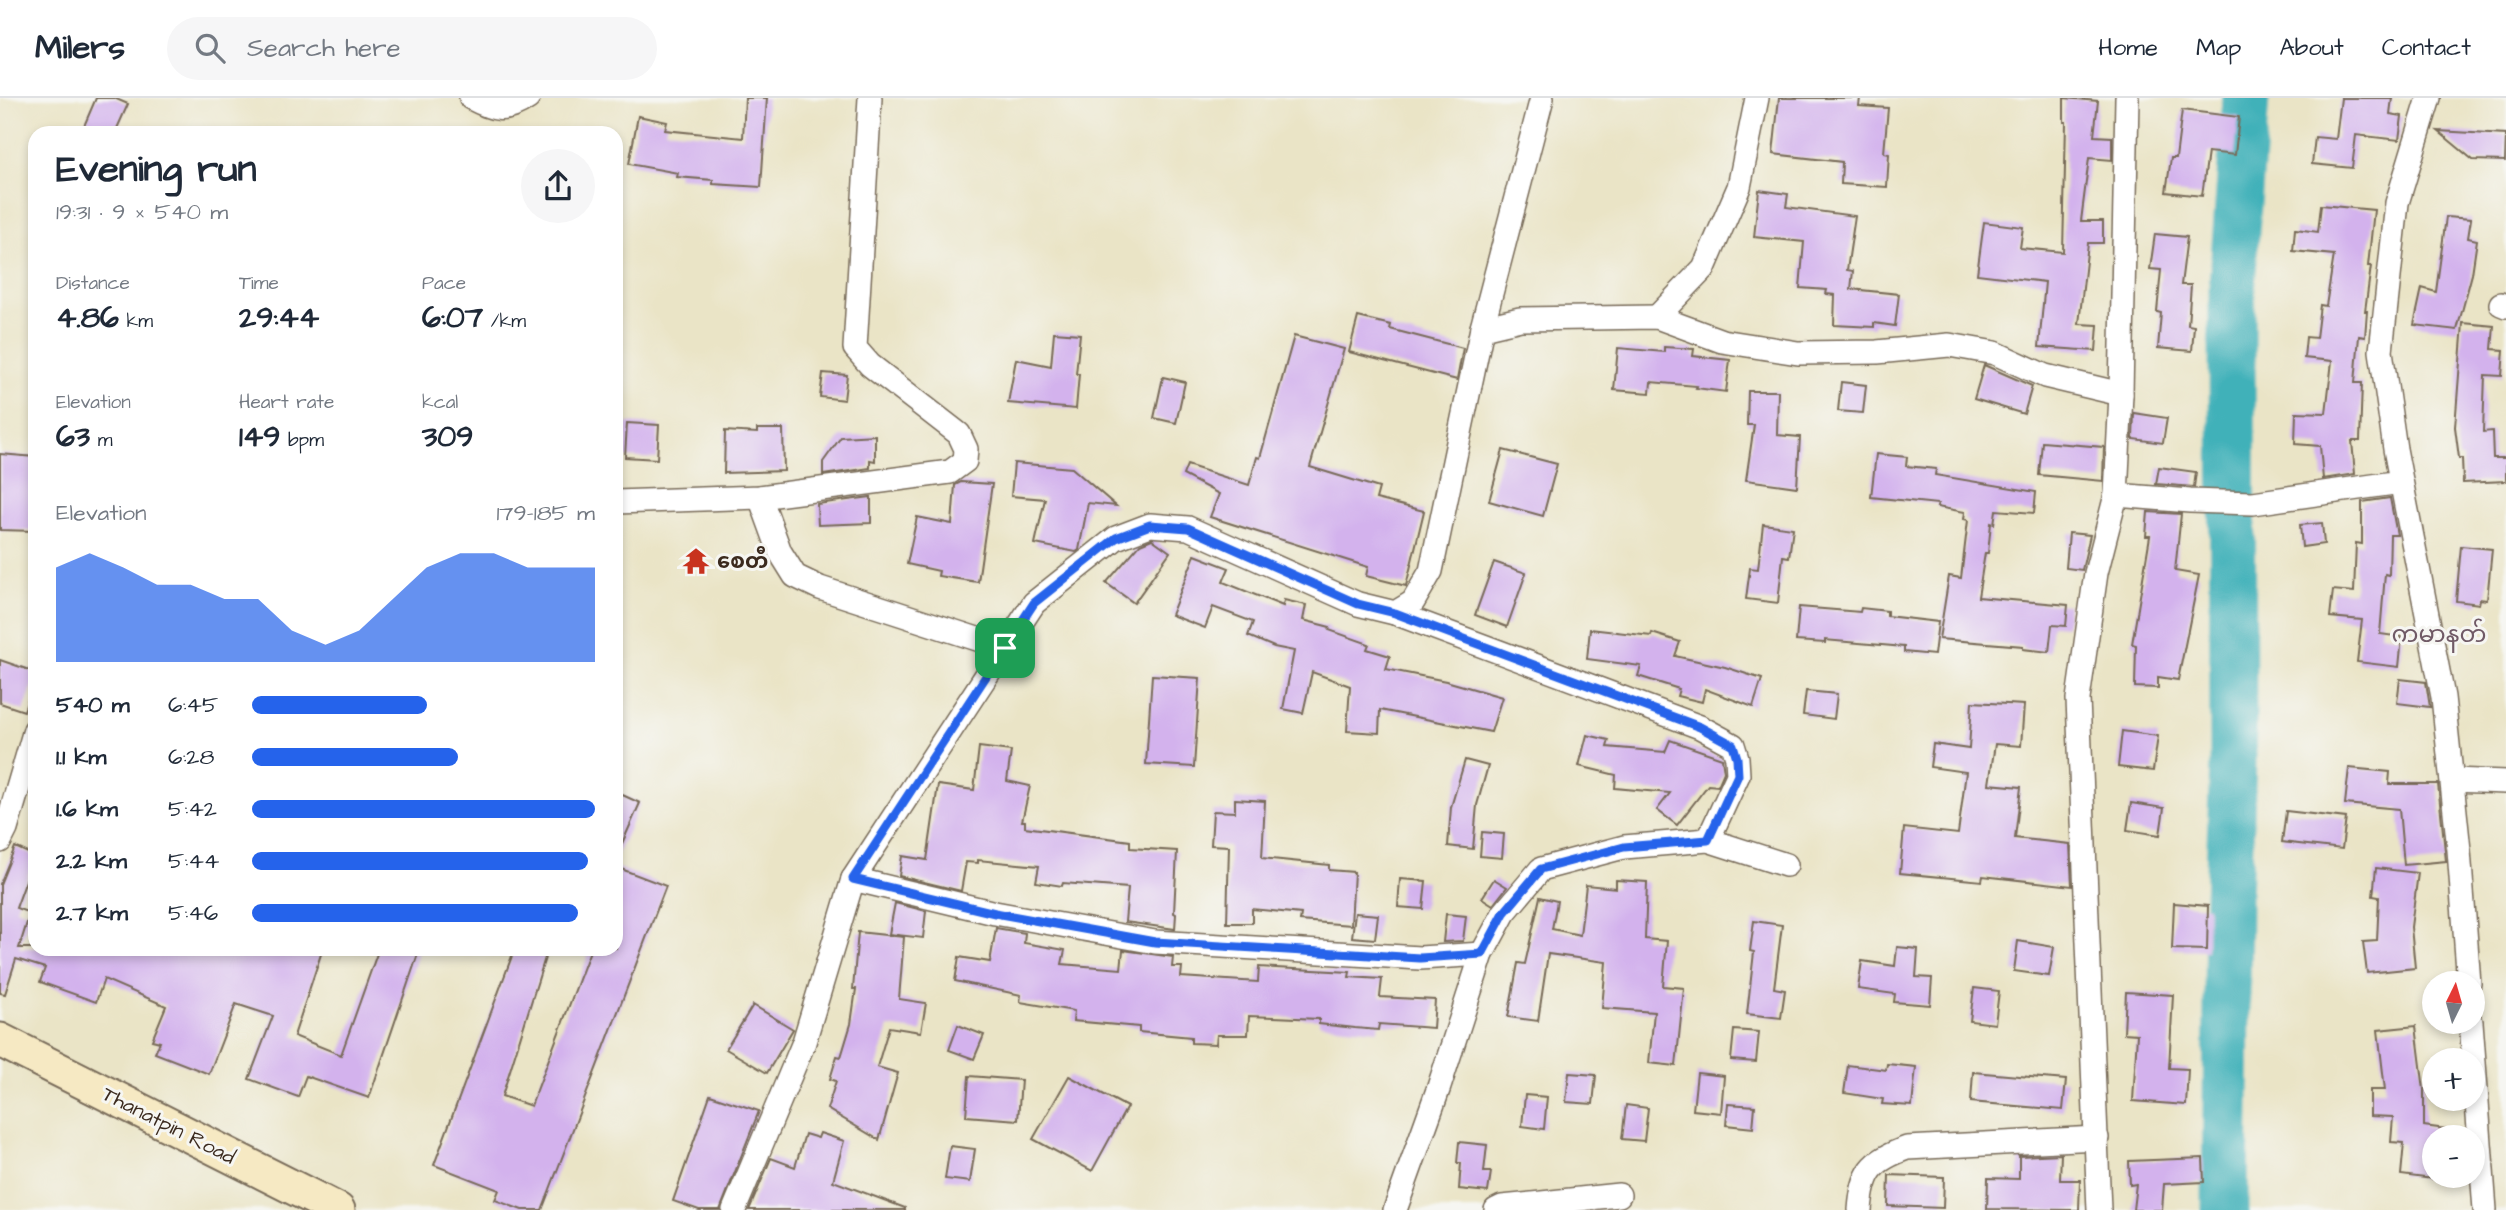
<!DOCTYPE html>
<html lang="en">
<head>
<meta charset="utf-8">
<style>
	body { margin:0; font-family:"Architects Daughter","Noto Sans Myanmar",sans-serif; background:#f6f6f7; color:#1f2937; height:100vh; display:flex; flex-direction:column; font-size:26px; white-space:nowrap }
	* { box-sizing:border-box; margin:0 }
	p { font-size:23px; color:#747a83 }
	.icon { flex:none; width:38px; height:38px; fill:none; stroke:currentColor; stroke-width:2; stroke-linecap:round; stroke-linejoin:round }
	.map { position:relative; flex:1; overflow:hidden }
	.details { position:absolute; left:28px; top:28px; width:595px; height:830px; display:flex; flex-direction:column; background:#fff; border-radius:21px; box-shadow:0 4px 10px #0003 }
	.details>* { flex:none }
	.needle { width:46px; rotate:5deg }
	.tools { position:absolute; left:2422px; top:873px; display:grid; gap:14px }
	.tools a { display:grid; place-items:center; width:63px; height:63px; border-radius:50%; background:#fff; box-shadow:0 4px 10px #0003; font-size:35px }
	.pin { position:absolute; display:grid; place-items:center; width:60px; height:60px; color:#fff; margin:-30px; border-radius:14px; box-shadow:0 4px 10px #0006 }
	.round { display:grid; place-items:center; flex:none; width:74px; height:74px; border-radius:37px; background:#f6f6f7 }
	.summary { display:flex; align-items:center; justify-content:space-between; height:119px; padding:0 28px }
	h1 { font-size:38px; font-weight:800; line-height:52px }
	.metrics { display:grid; grid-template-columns:repeat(3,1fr); gap:10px; height:119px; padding:7px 28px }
	.metrics div { display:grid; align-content:center }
	.metrics b { font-size:30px; font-weight:800 }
	.metrics small { font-size:19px; font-weight:400 }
	.metrics p { font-size:19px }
	.chart { height:196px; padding:14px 28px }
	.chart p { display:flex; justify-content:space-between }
	.chart svg { width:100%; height:126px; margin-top:7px; fill:#2563eb; opacity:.7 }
	ul { padding:0 28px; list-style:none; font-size:23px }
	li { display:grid; grid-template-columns:112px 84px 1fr; align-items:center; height:52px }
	li i { height:18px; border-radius:9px; background:#2563eb }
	header { display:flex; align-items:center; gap:42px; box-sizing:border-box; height:98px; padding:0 35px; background:#fff; border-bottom:2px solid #e0e1e3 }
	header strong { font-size:33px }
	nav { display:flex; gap:38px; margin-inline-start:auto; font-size:24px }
	.search { width:490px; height:63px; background:#f6f6f7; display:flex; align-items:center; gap:18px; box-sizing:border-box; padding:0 24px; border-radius:38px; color:#747a83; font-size:26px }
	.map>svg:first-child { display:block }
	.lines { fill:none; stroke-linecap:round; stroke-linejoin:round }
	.river { stroke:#41b1b9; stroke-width:47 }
	.building { fill:#d3b2ed }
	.street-casing { stroke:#786b59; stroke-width:26 }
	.secondary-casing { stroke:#786b59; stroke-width:37 }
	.street { stroke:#fff; stroke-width:23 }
	.secondary { stroke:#f6e9c3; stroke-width:33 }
	.route-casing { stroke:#fff; stroke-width:14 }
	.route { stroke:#2563eb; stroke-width:9 }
	.labels { text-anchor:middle; stroke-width:6; stroke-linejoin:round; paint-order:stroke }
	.poi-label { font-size:21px; font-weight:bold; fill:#3b2a1e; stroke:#f6f6f2; text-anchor:start }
	.street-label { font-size:21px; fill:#3b2a1e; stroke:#f6f6f2 }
	.quarter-label { font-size:24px; fill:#705a66; stroke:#f6f6f2 }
</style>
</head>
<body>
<header>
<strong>Milers</strong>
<div class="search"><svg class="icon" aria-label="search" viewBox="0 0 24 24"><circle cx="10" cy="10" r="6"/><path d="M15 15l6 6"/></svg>Search here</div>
<nav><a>Home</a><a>Map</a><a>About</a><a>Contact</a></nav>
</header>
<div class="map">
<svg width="2506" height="1112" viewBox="0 0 2506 1112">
	<rect width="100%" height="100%" fill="#f6f6f2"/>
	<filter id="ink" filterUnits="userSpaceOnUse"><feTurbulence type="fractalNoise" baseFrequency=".0143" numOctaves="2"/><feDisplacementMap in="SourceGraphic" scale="14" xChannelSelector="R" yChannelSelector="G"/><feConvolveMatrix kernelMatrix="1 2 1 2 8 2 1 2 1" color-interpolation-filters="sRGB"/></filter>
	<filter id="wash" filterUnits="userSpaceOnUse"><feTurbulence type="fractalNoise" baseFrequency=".00686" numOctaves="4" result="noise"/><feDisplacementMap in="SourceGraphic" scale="28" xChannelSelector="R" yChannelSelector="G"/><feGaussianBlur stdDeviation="1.57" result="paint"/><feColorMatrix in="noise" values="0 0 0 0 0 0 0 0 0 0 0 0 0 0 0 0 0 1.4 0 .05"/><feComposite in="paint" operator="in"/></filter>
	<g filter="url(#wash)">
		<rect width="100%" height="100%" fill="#eae4c6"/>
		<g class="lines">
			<!-- river -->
			<polyline class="river" points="2225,1112 2228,801 2233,663 2232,187 2246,0"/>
		</g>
		<g id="blocks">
			<!-- building -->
			<g class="building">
				<polygon points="96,0 114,0 128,6 115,35 81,35"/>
				<polygon points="745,0 767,0 761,89 713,86 713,82 677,79 678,75 629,66 638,18 667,24 665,32 743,40"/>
				<polygon points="1779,0 1860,0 1859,8 1888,10 1884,55 1889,56 1887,89 1841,86 1842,64 1773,56"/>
				<polygon points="2064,0 2098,3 2094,38 2112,39 2112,62 2089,60 2081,123 2103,123 2103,145 2088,145 2079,226 2098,227 2096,253 2039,249 2045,184 1977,176 1984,124 2023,129 2020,150 2063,154 2066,24 2064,24"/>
				<polygon points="2341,0 2392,0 2390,16 2402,18 2399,42 2356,37 2352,70 2312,66 2315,39 2336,41"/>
				<polygon points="2182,12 2239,19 2235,57 2208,54 2202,98 2166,94 2171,60 2176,60"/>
				<polygon points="2438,33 2506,37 2505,63 2473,62"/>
				<polygon points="1759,92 1788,96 1786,109 1855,118 1847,172 1853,173 1851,191 1899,196 1895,228 1874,225 1874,229 1834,227 1835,197 1826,196 1827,192 1800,190 1804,144 1754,139"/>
				<polygon points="2321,107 2374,112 2368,168 2371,168 2365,213 2367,213 2365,239 2359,238 2355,285 2362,285 2360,343 2352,343 2355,376 2323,381 2320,348 2295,346 2296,314 2326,315 2332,263 2304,260 2306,239 2316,240 2320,207 2326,208 2334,157 2293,153 2295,131 2318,134"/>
				<polygon points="2446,119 2471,121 2468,140 2477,142 2472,176 2457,232 2414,227 2422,190 2436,194"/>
				<polygon points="2155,136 2187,139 2181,187 2191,187 2188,227 2194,228 2192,253 2158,250 2161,215 2157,214 2161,172 2150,171"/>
				<polygon points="1358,219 1391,227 1390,231 1463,250 1457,282 1349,254"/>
				<polygon points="2463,225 2494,228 2492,251 2504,252 2502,278 2485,277 2483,334 2492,333 2493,360 2506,360 2506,383 2463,385 2462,360 2459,360 2455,329"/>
				<polygon points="1054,234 1080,236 1076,276 1079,276 1076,311 1008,305 1016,261 1051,268"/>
				<polygon points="1294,238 1344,251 1310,369 1379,390 1376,401 1424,413 1406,488 1366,478 1368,469 1210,419 1219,396 1183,377 1187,367 1249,387 1257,359 1260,360"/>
				<polygon points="1664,249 1694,251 1693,258 1730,262 1726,294 1696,290 1697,288 1651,284 1650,295 1614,292 1618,250 1664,254"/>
				<polygon points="1984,267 2032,288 2024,316 1974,301"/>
				<polygon points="823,275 847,277 844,302 820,299"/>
				<polygon points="1163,279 1185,284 1176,325 1154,320"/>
				<polygon points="1841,284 1866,287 1863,315 1838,313"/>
				<polygon points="1748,293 1778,293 1777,337 1800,339 1797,389 1746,382 1754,327 1747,327"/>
				<polygon points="2134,315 2167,320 2163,345 2133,341"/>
				<polygon points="627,325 659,327 657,361 625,359"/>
				<polygon points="757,331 783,331 784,373 724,375 725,333 757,335"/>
				<polygon points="875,337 875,363 870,362 870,370 823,377 823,364 841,339"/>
				<polygon points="2042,344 2104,349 2103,383 2039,377"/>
				<polygon points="1503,352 1557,366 1543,418 1489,403"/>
				<polygon points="0,356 35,359 35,433 0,432"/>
				<polygon points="1876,356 1907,359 1906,368 1936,371 1935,377 2036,394 2034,415 1996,412 1994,426 1991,425 1988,455 1985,455 1978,499 2068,507 2066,528 2052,527 2049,554 2023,551 2023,548 1939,541 1949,478 1961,480 1968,422 1964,421 1965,414 1937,409 1938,406 1871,399"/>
				<polygon points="1014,365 1072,370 1116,408 1088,405 1079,452 1076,454 1035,446 1045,401 1011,398"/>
				<polygon points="2159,369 2196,374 2194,389 2156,386"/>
				<polygon points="961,384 992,386 978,484 938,478 939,473 907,466 917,419 952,426 955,387"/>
				<polygon points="871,399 871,425 818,427 817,406"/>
				<polygon points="2390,400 2397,437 2390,437 2389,477 2385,476 2380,536 2402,539 2399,569 2357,564 2362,522 2330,519 2333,492 2354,494 2356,445 2362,446 2362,404"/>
				<polygon points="2148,414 2181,416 2175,473 2199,477 2178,582 2158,579 2158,590 2135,589 2136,547 2132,546 2150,438 2146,438"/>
				<polygon points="2322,425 2324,446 2302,449 2300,427"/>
				<polygon points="1763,426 1793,430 1789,459 1783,458 1778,505 1746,501 1750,470 1758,471"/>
				<polygon points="2069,435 2090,437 2082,472 2066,470"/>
				<polygon points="1152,441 1170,454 1134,505 1106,485 1140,446"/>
				<polygon points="2461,448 2492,451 2487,502 2480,501 2479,506 2456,503"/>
				<polygon points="1195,457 1229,470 1223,484 1283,508 1284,502 1306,507 1303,522 1330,529 1329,532 1369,546 1367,551 1390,558 1386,571 1446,583 1502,599 1491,634 1380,612 1379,635 1347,633 1350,588 1312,574 1303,615 1283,611 1294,553 1274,549 1248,538 1253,524 1213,509 1205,530 1171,517"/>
				<polygon points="1494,464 1526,475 1507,529 1475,517"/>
				<polygon points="1799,509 1860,514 1861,510 1887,513 1887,518 1938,524 1934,557 1904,554 1904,549 1825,542 1825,545 1796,543"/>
				<polygon points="1590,531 1651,538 1652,535 1680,544 1675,558 1725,569 1762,581 1753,609 1705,591 1702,604 1677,598 1679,591 1638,578 1641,568 1587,561"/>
				<polygon points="0,562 35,574 35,581 24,613 0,605"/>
				<polygon points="1152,577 1200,580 1194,669 1146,666"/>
				<polygon points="2400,581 2426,584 2430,609 2397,605"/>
				<polygon points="1806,593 1837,596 1834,621 1803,617"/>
				<polygon points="1972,604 2024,607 2021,648 1995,646 1989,686 2021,689 2015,740 2070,746 2072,788 1983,778 1982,783 1900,775 1904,730 1958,736 1966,674 1930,669 1933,646 1969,651"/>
				<polygon points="2122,633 2158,638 2153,673 2118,669"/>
				<polygon points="1587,637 1609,642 1607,649 1665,654 1670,642 1722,660 1724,674 1718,688 1708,687 1677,727 1657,712 1670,695 1615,690 1616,677 1579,668"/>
				<polygon points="979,649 1011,653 1007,683 1030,688 1022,723 1025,723 1025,729 1130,743 1130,750 1177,753 1174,815 1176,816 1175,831 1125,824 1128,790 1063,785 1062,788 1036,784 1039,768 978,762 978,765 966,764 961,793 899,778 902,758 927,762 938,687 974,692"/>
				<polygon points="1465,662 1488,668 1477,707 1473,751 1448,748 1451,709"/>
				<polygon points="2349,670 2390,674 2389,686 2438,686 2446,763 2404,767 2399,711 2345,706"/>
				<polygon points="616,694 640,705 616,759"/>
				<polygon points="1235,701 1265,703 1262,760 1329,767 1329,772 1354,774 1351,827 1300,823 1301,816 1252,811 1252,825 1227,825 1229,748 1211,747 1213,713 1235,714"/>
				<polygon points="2131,705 2164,710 2160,737 2127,732"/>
				<polygon points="2286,713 2346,720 2342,751 2282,744"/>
				<polygon points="1482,734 1504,736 1502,760 1480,758"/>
				<polygon points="15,749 35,758 16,810 30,815 19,850 323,850 294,938 341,957 379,850 420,850 369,1000 306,978 298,999 249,981 273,918 236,906 209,976 155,955 160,944 152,942 166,908 104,881 96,904 40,884 45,870 16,861 5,896 0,895 0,786"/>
				<polygon points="616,769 666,788 542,1112 522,1112 495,1102 499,1092 434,1067 515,850 548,850 502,998 531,1008 591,850 616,850"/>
				<polygon points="2376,770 2418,775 2411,829 2415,870 2367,875 2363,844 2377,843 2379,799 2373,798"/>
				<polygon points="1400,781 1426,783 1423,811 1398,809"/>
				<polygon points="1494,781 1507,789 1493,807 1482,800"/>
				<polygon points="1616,782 1647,784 1645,841 1667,843 1663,888 1684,890 1676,968 1649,965 1654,914 1602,910 1606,864 1548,856 1538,923 1508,919 1518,865 1525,866 1540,799 1557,803 1552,831 1580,837 1586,787 1616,790"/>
				<polygon points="895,805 926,813 923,840 889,836"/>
				<polygon points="2174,805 2208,808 2207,852 2172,851"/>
				<polygon points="1355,815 1378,817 1375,841 1352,839"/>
				<polygon points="1446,816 1466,818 1463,843 1443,844"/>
				<polygon points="1754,823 1782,827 1774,890 1785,892 1781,920 1747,916 1754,854 1750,853"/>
				<polygon points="996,830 1025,835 1024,845 1065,852 1062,866 1121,871 1123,852 1173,859 1172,869 1182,869 1181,879 1258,884 1259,869 1350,874 1349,879 1382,881 1380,899 1435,902 1433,930 1379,926 1378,932 1355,930 1319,926 1319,921 1249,918 1248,937 1217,937 1216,946 1191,945 1191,939 1139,934 1139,929 1073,923 1074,913 1020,904 1021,897 955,883 959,859 990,864"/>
				<polygon points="858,834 904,839 899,901 926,905 921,934 889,929 877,969 898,975 879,1042 827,1011 836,983 830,981 837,958 841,959 851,926 856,891 853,891"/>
				<polygon points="2018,843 2054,849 2049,878 2014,873"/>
				<polygon points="1897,849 1918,851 1916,879 1932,880 1930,907 1894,904 1895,896 1858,891 1862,863 1895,868"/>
				<polygon points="1974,890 1999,893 1995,926 1970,923"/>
				<polygon points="2126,894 2173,897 2169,970 2188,971 2186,1007 2133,1003 2137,936 2124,935"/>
				<polygon points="753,907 793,931 767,975 726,951"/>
				<polygon points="958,927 984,937 974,961 949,952"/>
				<polygon points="2416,928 2424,992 2424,1028 2454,1032 2453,1040 2434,1040 2434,1078 2449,1078 2449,1083 2401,1077 2404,1045 2391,1044 2393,1019 2370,1018 2370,992 2385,992 2378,932"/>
				<polygon points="1734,932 1759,934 1756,964 1731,962"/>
				<polygon points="1887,966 1916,969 1912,1008 1882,1006 1883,1001 1844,995 1848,967 1886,972"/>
				<polygon points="1973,974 2066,982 2063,1012 1971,1004"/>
				<polygon points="1569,975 1596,977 1593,1006 1566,1004"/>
				<polygon points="1697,975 1724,978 1721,1015 1693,1012"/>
				<polygon points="969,978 1021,982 1018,1022 966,1018"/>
				<polygon points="1069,978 1127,1009 1092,1073 1033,1041"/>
				<polygon points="710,997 759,1013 720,1112 699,1112 673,1103"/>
				<polygon points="1525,997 1547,999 1544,1031 1522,1028"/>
				<polygon points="1728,1006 1755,1008 1753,1030 1726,1027"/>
				<polygon points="1626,1007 1648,1010 1644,1043 1622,1041"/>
				<polygon points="820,1035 844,1043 833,1083 905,1110 905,1112 749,1112 771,1060 795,1069 805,1036 818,1040"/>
				<polygon points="1459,1044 1487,1047 1484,1074 1491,1074 1488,1094 1459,1091 1461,1065 1457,1065"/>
				<polygon points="950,1048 975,1051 970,1084 945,1081"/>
				<polygon points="2061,1056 2060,1082 2080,1082 2079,1112 1987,1111 1988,1080 2019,1081 2019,1058"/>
				<polygon points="2203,1060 2204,1084 2164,1086 2162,1112 2133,1112 2136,1086 2130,1087 2129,1063"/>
				<polygon points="1889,1077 1944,1079 1943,1110 1888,1108"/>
			</g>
		</g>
	</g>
	<g filter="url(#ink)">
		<use href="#blocks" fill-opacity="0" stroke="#786b59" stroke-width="2"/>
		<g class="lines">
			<defs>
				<g id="street">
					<path d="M471,0C494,12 505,16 528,0"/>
					<polyline points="2429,0 2397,105 2381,253 2395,351 2443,599 2459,752 2469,886"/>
					<polyline points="2501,206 2506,208"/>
					<polyline points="1657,219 1704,170 1739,89 1757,0"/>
					<polyline points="1482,230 1542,0"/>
					<polyline points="2116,397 2190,403 2253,405 2401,384"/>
					<polyline points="760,399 780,454 795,478 820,490 1005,550"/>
					<polyline points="616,404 760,399 950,374 965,363 966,351 959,336 870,267 855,250 870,0"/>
					<polyline points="1395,515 1700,629 1733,647 1737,660 1738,677 1708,742"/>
					<polyline points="2452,682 2506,684"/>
					<polyline points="0,743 6,731 35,632"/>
					<polyline points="853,781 995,815 1155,844 1420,860 1482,856"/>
					<polyline points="2471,924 2485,1112"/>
					<polyline points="734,1112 804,944 853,781 1034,505 1116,440 1150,427 1188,430 1358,506 1395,515 1413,504 1431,473 1482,230 1520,221 1657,219 1722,243 1798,255 1877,254 1949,247 1995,255 2045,278 2121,296"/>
					<polyline points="1395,1112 1439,989 1482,856 1504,815 1541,771 1624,749 1708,742 1786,767"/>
					<polyline points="1496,1112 1502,1109 1619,1097"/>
					<path d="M1860,1112C1863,1074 1871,1063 1907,1050L2097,1040"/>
					<polyline points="2099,1112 2078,601 2096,475 2116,397 2121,296 2127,0"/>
				</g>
				<polyline id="secondary" points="0,942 338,1112"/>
			</defs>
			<!-- street casing -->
			<use href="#street" class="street-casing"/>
			<!-- secondary casing -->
			<use href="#secondary" class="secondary-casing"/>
			<!-- street -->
			<use href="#street" class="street"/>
			<!-- secondary -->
			<use href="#secondary" class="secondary"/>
		</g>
	</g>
	<g class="lines" filter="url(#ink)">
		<defs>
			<polygon id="route" points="1150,427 1188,430 1358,506 1395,515 1700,629 1733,647 1737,660 1738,677 1708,742 1624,749 1541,771 1504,815 1482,856 1420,860 1155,844 995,815 853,781 1034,505 1116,440"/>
		</defs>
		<!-- route casing -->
		<use href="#route" class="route-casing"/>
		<!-- route -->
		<use href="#route" class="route"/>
	</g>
	<!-- icons -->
	<defs>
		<symbol id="temple-bare" viewBox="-9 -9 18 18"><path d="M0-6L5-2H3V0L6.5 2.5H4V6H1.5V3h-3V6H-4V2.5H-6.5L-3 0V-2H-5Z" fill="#c8321e" stroke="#f6f6f2" stroke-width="2.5" paint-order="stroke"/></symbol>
	</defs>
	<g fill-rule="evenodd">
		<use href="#temple-bare" x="677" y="444" width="38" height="38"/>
	</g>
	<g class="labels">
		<!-- poi labels -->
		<g class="poi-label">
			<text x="717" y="470">စေတီ</text>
		</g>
		<!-- street labels -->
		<g class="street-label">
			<text transform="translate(169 1027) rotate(27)" y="7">Thanatpin Road</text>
		</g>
		<!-- quarter labels -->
		<g class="quarter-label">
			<text x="2439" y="544">ကမာနတ်</text>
		</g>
	</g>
</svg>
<div class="tools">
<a><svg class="needle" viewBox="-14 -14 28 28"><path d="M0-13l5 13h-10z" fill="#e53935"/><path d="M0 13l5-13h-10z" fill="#747a83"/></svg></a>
<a>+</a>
<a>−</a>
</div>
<div class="pin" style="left:1005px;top:550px;background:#1e9e55"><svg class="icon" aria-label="arrive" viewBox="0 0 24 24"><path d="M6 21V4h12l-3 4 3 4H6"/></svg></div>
<section class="details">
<div class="summary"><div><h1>Evening run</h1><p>19:31 · 9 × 540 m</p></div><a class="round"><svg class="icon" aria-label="share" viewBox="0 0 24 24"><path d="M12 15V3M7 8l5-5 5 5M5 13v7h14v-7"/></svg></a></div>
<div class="metrics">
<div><p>Distance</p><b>4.86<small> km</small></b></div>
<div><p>Time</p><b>29:44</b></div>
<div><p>Pace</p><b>6:07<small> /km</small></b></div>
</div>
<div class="metrics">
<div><p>Elevation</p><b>63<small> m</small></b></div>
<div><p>Heart rate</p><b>149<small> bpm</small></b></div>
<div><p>kcal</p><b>309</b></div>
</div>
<div class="chart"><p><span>Elevation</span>179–185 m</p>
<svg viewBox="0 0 160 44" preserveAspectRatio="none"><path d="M0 44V11L10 6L20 11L30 17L40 17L50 22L60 22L70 33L80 38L90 33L100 22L110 11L120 6L130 6L140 11L150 11L160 11V44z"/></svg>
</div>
<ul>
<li><b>540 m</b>6:45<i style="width:51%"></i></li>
<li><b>1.1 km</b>6:28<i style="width:60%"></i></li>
<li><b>1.6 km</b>5:42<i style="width:100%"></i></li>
<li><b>2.2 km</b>5:44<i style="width:98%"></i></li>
<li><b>2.7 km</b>5:46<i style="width:95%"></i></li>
</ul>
</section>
</div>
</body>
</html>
